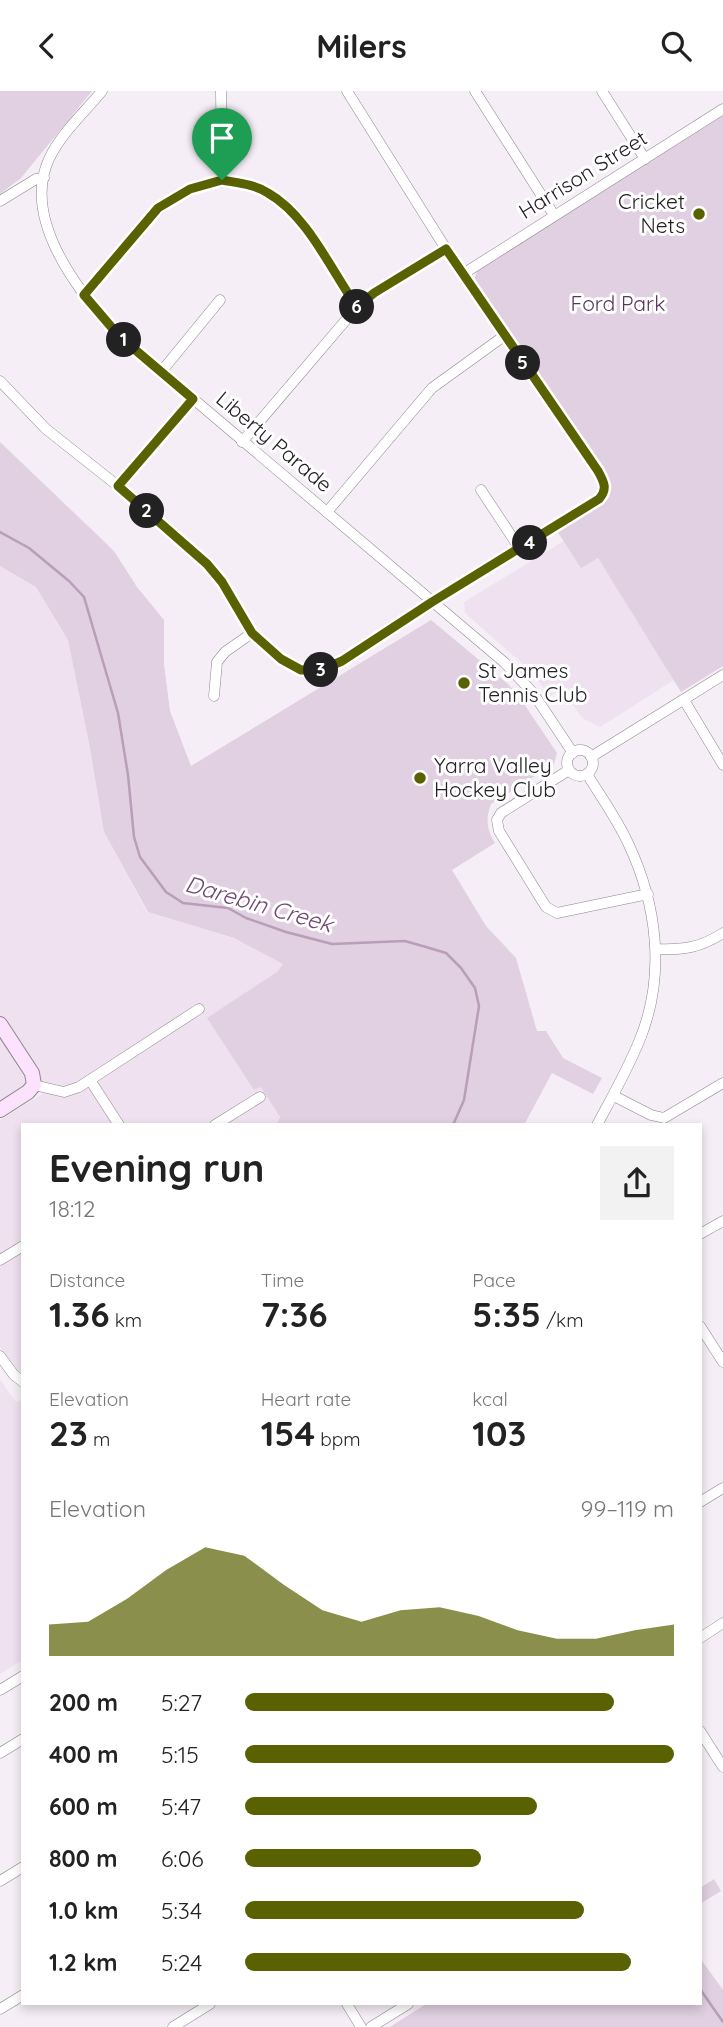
<!DOCTYPE html>
<html lang="en">
<head>
<meta charset="utf-8">
<style>
	body { margin:0; font-family:Quicksand,sans-serif; background:#f2f2f2; color:#222; height:100vh; display:flex; flex-direction:column; font-size:26px; white-space:nowrap }
	* { box-sizing:border-box; margin:0 }
	p { font-size:23px; color:#767676 }
	.icon { flex:none; width:38px; height:38px; fill:none; stroke:currentColor; stroke-width:2; stroke-linecap:round; stroke-linejoin:round }
	.map { position:relative; flex:1; overflow:hidden }
	.sheet { position:absolute; left:21px; top:1032px; width:681px; height:882px; display:flex; flex-direction:column; background:#fff; border-radius:0px; box-shadow:0 4px 10px #0003 }
	.sheet>* { flex:none }
	.pin { position:absolute; display:grid; place-items:center; width:60px; height:60px; color:#fff; margin:-72px -30px; border-radius:50% 50% 50% 0; rotate:-45deg; box-shadow:0 0 7px #0007 }
	.pin .icon { rotate:45deg }
	.km { position:absolute; width:35px; height:35px; margin:-18px; border-radius:50%; background:#222; color:#fff; font-size:19px; line-height:35px; text-align:center }
	.round { display:grid; place-items:center; flex:none; width:74px; height:74px; border-radius:0px; background:#f2f2f2 }
	.overview { display:flex; align-items:center; justify-content:space-between; height:119px; padding:0 28px }
	h1 { font-size:38px; font-weight:800; line-height:52px }
	.stats { display:grid; grid-template-columns:repeat(3,1fr); gap:10px; height:119px; padding:7px 28px }
	.stats div { display:grid; align-content:center }
	.stats b { font-size:35px; font-weight:800 }
	.stats small { font-size:19px; font-weight:400 }
	.stats p { font-size:19px }
	.chart { height:196px; padding:14px 28px }
	.chart p { display:flex; justify-content:space-between }
	.chart svg { width:100%; height:126px; margin-top:7px; fill:#596100; opacity:.7 }
	ul { padding:0 28px; list-style:none; font-size:23px }
	li { display:grid; grid-template-columns:112px 84px 1fr; align-items:center; height:52px }
	li i { height:18px; border-radius:9px; background:#596100 }
	header { display:flex; justify-content:space-between; align-items:center; height:91px; padding:0 28px; background:#fff; font-size:32px; font-weight:800 }
	.map>svg:first-child { display:block }
	.built { fill:#efe1ef }
	.green { fill:#e0d0e1 }
	.lines { fill:none; stroke-linecap:round; stroke-linejoin:round }
	.stream { stroke:#b89eb8; stroke-width:2.5 }
	.street-casing { stroke:#8d868d; stroke-width:11 }
	.secondary-casing { stroke:#8d868d; stroke-width:16 }
	.street { stroke:#fff; stroke-width:10 }
	.secondary { stroke:#fce2fd; stroke-width:14 }
	.route-casing { stroke:#fff; stroke-width:14 }
	.route { stroke:#596100; stroke-width:9 }
	.poi-dot { fill:#596100; stroke:#fff; stroke-width:2.5 }
	.labels { text-anchor:middle; stroke-width:6; stroke-linejoin:round; paint-order:stroke }
	.street-label { font-size:21px; fill:#242124; stroke:#fff }
	.poi-label { font-size:21px; fill:#242124; stroke:#fff; text-anchor:start }
	.park-label { font-size:21px; fill:#59355b; stroke:#fff }
	.water-label { font-size:23px; font-style:italic; fill:#6e486f; stroke:#fff }
</style>
</head>
<body>
<header><svg class="icon" aria-label="back" viewBox="0 0 24 24"><path d="M15 5l-7 7 7 7"/></svg>Milers<svg class="icon" aria-label="search" viewBox="0 0 24 24"><circle cx="10" cy="10" r="6"/><path d="M15 15l6 6"/></svg></header>
<div class="map">
<svg width="723" height="1936" viewBox="0 0 723 1936">
	<rect width="100%" height="100%" fill="#f6eef6"/>
	<!-- built -->
	<g class="built">
		<polygon points="564,450 581,476 598,467 674,589 600,636 582,627 561,597 549,606 533,582 465,522 464,511"/>
		<polygon points="0,475 36,496 68,549 90,657 104,741 147,821 234,847 283,873 277,881 252,996 255,999 261,995 280,1026 276,1034 23,1034 23,1284 0,1256 0,1029 58,993 31,993 0,1012"/>
		<polygon points="0,1289 16,1311 23,1308 23,1569 0,1583"/>
	</g>
	<!-- green -->
	<g class="green">
		<polygon points="0,0 92,0 21,87 0,103"/>
		<path d="M723,22V575L681,601L598,467L581,477L557,440C574,429 614,411 610,390L474,189L478,177Z"/>
		<path d="M0,351L114,460L137,496L164,529V573L170,620L191,675L431,529L508,593L518,604L557,662L554,673L491,713C485,729 487,739 495,752L452,779L486,835L516,867L537,940H546L563,967L602,987L593,1003L552,982L524,1034H276L280,1026L261,996L254,999L207,927L277,881L283,873L234,847L148,821L104,741L90,657L68,549L36,496L0,475Z"/>
		<polygon points="714,1788 721,1800 700,1813 700,1797"/>
		<polygon points="700,1867 723,1899 723,1936 390,1936 426,1913 700,1913"/>
	</g>
	<g class="lines">
		<!-- stream -->
		<g class="stream">
			<polyline points="0,441 29,457 69,490 84,506 118,622 128,684 134,746 140,766 166,801 183,812 228,817 246,827 286,841 332,853 405,850 426,856 446,862 461,877 475,897 479,915 464,1009 453,1034"/>
			<polyline points="700,1898 723,1931"/>
		</g>
		<defs>
			<g id="street">
				<path d="M102,0C84,22 61,42 49,68C21,129 80,203 119,245L505,572L533,602L573,662"/>
				<polyline points="221,0 222,89"/>
				<polyline points="475,0 554,124"/>
				<polyline points="602,0 645,68"/>
				<polyline points="0,110 36,88 44,87"/>
				<polyline points="463,183 723,18"/>
				<path d="M84,204C96,189 109,175 122,160C155,120 183,83 240,92C263,96 283,109 298,126C320,152 337,188 357,216"/>
				<polyline points="161,281 220,209"/>
				<polyline points="0,290 46,338 118,395 207,473 222,490 252,542 281,568 301,579 321,579 342,570 432,511 599,408 605,398 598,380 446,158 347,0"/>
				<polyline points="242,351 357,216 374,202 446,158"/>
				<polyline points="118,395 193,308"/>
				<polyline points="481,399 520,458"/>
				<polyline points="327,421 432,297 504,245"/>
				<polyline points="214,605 217,571 225,561 252,542"/>
				<polyline points="684,609 723,674"/>
				<circle cx="580" cy="672" r="13"/>
				<polyline points="591,666 723,584"/>
				<polyline points="569,679 501,722 497,729 499,740 546,816 557,822 648,803"/>
				<path d="M587,683C601,706 617,728 628,752C657,813 666,884 640,948C628,978 612,1006 597,1034"/>
				<path d="M656,858C683,859 700,857 723,842"/>
				<polyline points="90,989 119,1034"/>
				<polyline points="34,994 64,1001 79,996 199,918"/>
				<polyline points="614,1005 651,1024 664,1027 723,992"/>
				<polyline points="215,1034 260,1006"/>
				<polyline points="700,1143 723,1130"/>
				<polyline points="0,1169 23,1155"/>
				<polyline points="700,1235 723,1271"/>
				<polyline points="0,1265 14,1284 23,1291"/>
				<polyline points="700,1411 723,1397"/>
				<polyline points="700,1547 723,1532"/>
				<polyline points="0,1599 23,1585"/>
				<polyline points="700,1640 723,1676"/>
				<polyline points="0,1662 23,1648"/>
				<polyline points="0,1790 23,1776"/>
				<polyline points="347,1913 361,1936"/>
				<polyline points="0,1918 23,1904"/>
				<polyline points="173,1936 210,1913"/>
				<polyline points="371,1936 408,1913"/>
			</g>
			<polyline id="secondary" points="0,933 32,982 34,994 28,1001 0,1019"/>
		</defs>
		<!-- street casing -->
		<use href="#street" class="street-casing"/>
		<!-- secondary casing -->
		<use href="#secondary" class="secondary-casing"/>
		<!-- street -->
		<use href="#street" class="street"/>
		<!-- secondary -->
		<use href="#secondary" class="secondary"/>
	</g>
	<g class="lines">
		<defs>
			<path id="route" d="M222,89C238,92 254,93 268,102C307,124 331,179 357,216L374,202L446,158L598,380C604,391 608,398 599,408L432,511L342,570L321,579H301L281,568L252,542L222,491L207,473L118,395L193,308L119,245L84,204L158,117L190,98Z"/>
		</defs>
		<!-- route casing -->
		<use href="#route" class="route-casing"/>
		<!-- route -->
		<use href="#route" class="route"/>
	</g>
	<!-- markers -->
	<g class="poi-dot">
		<circle cx="699" cy="123" r="7"/>
		<circle cx="464" cy="592" r="7"/>
		<circle cx="420" cy="687" r="7"/>
	</g>
	<g class="labels">
		<!-- street labels -->
		<g class="street-label">
			<text transform="translate(583 84) rotate(-32)" y="7">Harrison Street</text>
			<text transform="translate(274 351) rotate(40)" y="7">Liberty Parade</text>
		</g>
		<!-- poi labels -->
		<g class="poi-label">
			<text x="685" y="118" text-anchor="end">Cricket<tspan x="685" dy="24">Nets</tspan></text>
			<text x="478" y="587">St James<tspan x="478" dy="24">Tennis Club</tspan></text>
			<text x="434" y="682">Yarra Valley<tspan x="434" dy="24">Hockey Club</tspan></text>
		</g>
		<!-- park labels -->
		<g class="park-label">
			<text x="618" y="220">Ford Park</text>
		</g>
		<!-- water labels -->
		<g class="water-label">
			<text transform="translate(259 813) rotate(16)" y="8">Darebin Creek</text>
		</g>
	</g>
</svg>
<div class="pin" style="left:222px;top:89px;background:#1e9e55"><svg class="icon" aria-label="arrive" viewBox="0 0 24 24"><path d="M6 21V4h12l-3 4 3 4H6"/></svg></div>
<b class="km" style="left:124px;top:249px">1</b>
<b class="km" style="left:147px;top:420px">2</b>
<b class="km" style="left:321px;top:579px">3</b>
<b class="km" style="left:530px;top:452px">4</b>
<b class="km" style="left:523px;top:272px">5</b>
<b class="km" style="left:357px;top:216px">6</b>
<section class="sheet">
<div class="overview"><div><h1>Evening run</h1><p>18:12</p></div><a class="round"><svg class="icon" aria-label="share" viewBox="0 0 24 24"><path d="M12 15V3M7 8l5-5 5 5M5 13v7h14v-7"/></svg></a></div>
<div class="stats">
<div><p>Distance</p><b>1.36<small> km</small></b></div>
<div><p>Time</p><b>7:36</b></div>
<div><p>Pace</p><b>5:35<small> /km</small></b></div>
</div>
<div class="stats">
<div><p>Elevation</p><b>23<small> m</small></b></div>
<div><p>Heart rate</p><b>154<small> bpm</small></b></div>
<div><p>kcal</p><b>103</b></div>
</div>
<div class="chart"><p><span>Elevation</span>99–119 m</p>
<svg viewBox="0 0 160 44" preserveAspectRatio="none"><path d="M0 44V33L10 32L20 24L30 14L40 6L50 9L60 19L70 28L80 32L90 28L100 27L110 30L120 35L130 38L140 38L150 35L160 33V44z"/></svg>
</div>
<ul>
<li><b>200 m</b>5:27<i style="width:86%"></i></li>
<li><b>400 m</b>5:15<i style="width:100%"></i></li>
<li><b>600 m</b>5:47<i style="width:68%"></i></li>
<li><b>800 m</b>6:06<i style="width:55%"></i></li>
<li><b>1.0 km</b>5:34<i style="width:79%"></i></li>
<li><b>1.2 km</b>5:24<i style="width:90%"></i></li>
</ul>
</section>
</div>
</body>
</html>
